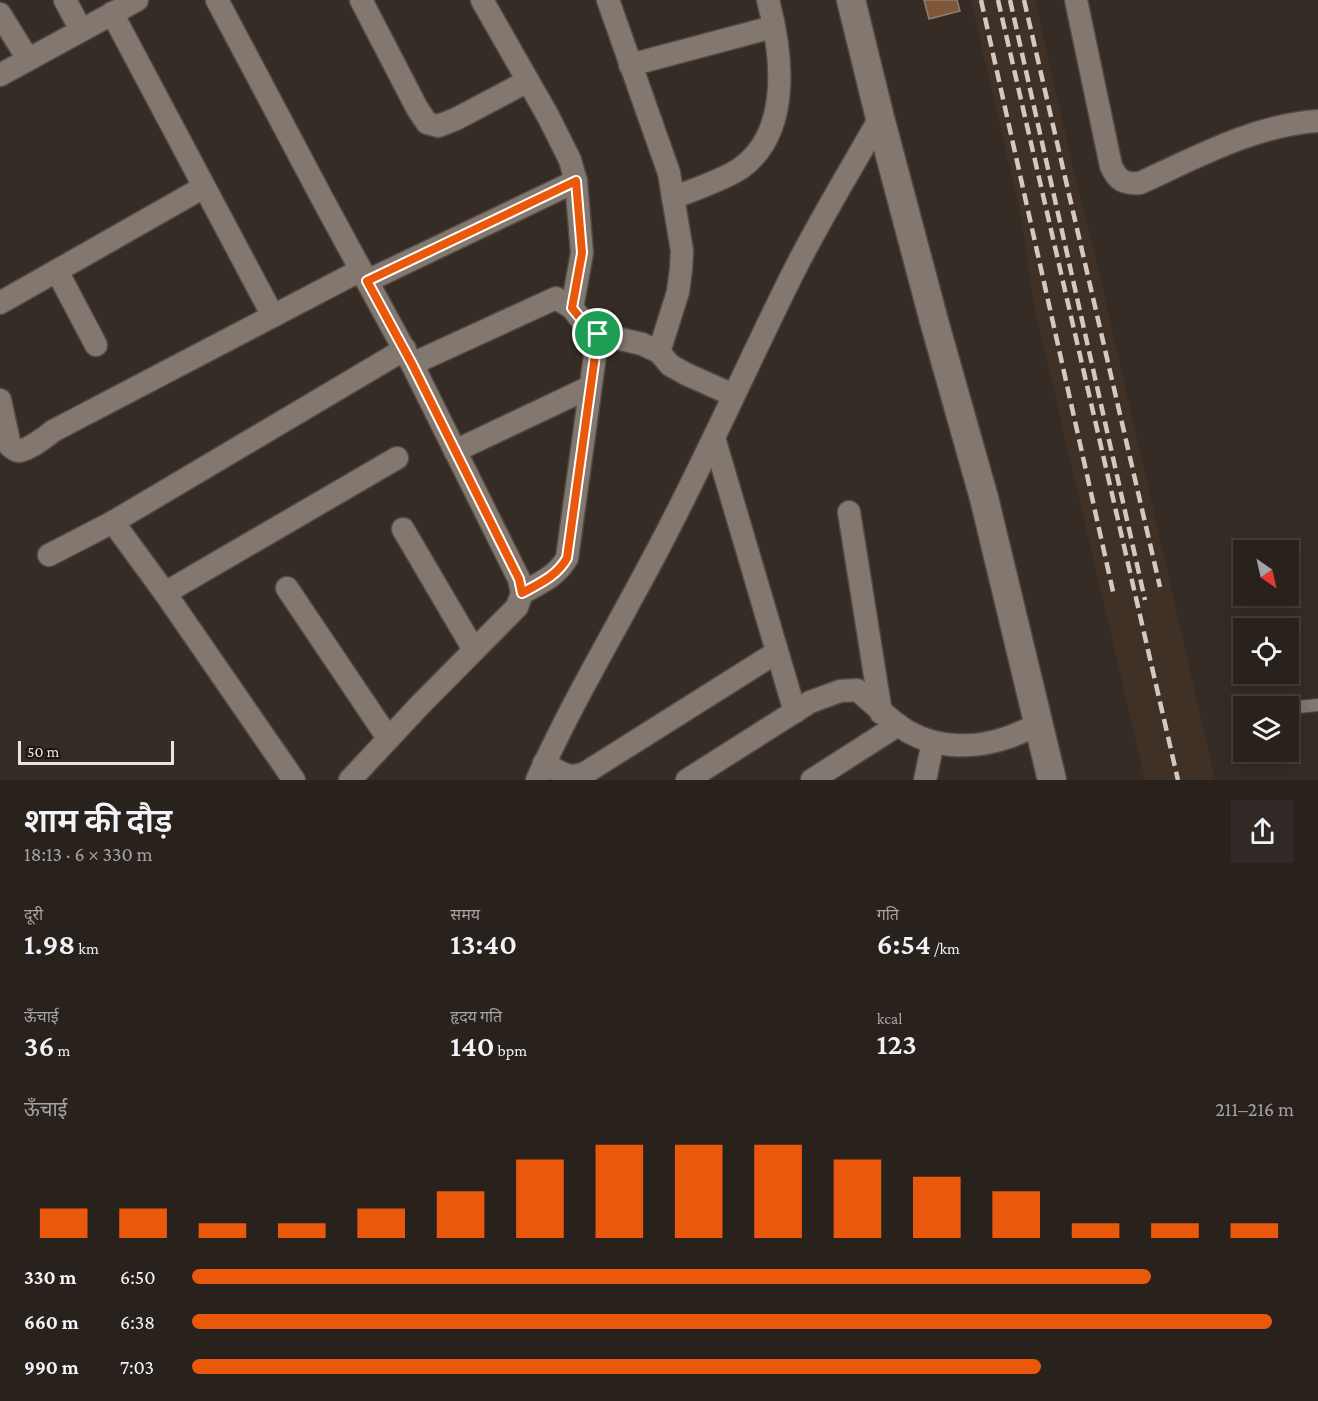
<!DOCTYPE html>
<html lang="hi">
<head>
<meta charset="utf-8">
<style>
	body { margin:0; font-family:"Crimson Pro","Noto Sans Devanagari",serif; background:#302925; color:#f1f3f6; height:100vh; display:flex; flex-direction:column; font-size:22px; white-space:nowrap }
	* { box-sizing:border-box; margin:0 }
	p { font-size:20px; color:#a5a3a3 }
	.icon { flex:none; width:33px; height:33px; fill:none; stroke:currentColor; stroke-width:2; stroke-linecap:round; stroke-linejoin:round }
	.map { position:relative; height:780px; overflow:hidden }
	.drawer { display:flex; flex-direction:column; background:#28211c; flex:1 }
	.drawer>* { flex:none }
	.needle { width:39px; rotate:146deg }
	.controls { position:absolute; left:1233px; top:540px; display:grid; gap:12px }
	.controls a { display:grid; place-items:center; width:66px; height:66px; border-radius:0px; background:#28211c; box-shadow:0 3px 15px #0003,0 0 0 2px #443e3b; font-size:30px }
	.scale { position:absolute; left:18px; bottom:15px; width:156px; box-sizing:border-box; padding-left:6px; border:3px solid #eae4df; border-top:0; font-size:16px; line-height:21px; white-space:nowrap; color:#eae4df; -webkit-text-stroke:4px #191512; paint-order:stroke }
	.pin { position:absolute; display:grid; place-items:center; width:51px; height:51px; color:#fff; margin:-26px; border:3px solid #fff; border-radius:50%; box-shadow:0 2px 6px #0007 }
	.round { display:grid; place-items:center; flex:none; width:63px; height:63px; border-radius:0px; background:#302925 }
	.overview { display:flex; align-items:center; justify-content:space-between; height:102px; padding:0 24px }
	h1 { font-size:33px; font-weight:600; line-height:45px }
	.metrics { display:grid; grid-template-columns:repeat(3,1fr); gap:9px; height:102px; padding:6px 24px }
	.metrics div { display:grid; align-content:center }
	.metrics b { font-size:30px; font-weight:600 }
	.metrics small { font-size:16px; font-weight:400 }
	.metrics p { font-size:16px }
	.chart { height:168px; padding:12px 24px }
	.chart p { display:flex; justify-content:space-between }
	.chart svg { width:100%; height:108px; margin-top:6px; stroke:#ea580c; stroke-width:6 }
	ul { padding:0 24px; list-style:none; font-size:20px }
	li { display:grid; grid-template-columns:96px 72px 1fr; align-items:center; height:45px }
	li i { height:15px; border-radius:8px; background:#ea580c }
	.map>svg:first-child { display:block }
	.built { fill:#403126 }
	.building { fill:#805837; stroke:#8a7f77; stroke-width:1.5 }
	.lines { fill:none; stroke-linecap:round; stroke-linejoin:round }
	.service-casing { stroke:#524a44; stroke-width:14 }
	.minor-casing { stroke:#524a44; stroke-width:25 }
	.tertiary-casing { stroke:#524a44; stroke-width:31 }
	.service { stroke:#837870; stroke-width:12 }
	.minor { stroke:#837870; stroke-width:22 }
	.tertiary { stroke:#837870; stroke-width:28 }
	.rail { stroke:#d0cac4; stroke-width:4.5; stroke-dasharray:12 6; stroke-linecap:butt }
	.route-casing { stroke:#fff; stroke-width:12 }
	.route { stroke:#ea580c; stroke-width:8 }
</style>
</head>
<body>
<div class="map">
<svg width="1318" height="780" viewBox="0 0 1318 780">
	<rect width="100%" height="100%" fill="#352c25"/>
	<!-- built -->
	<polygon class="built" points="971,0 1035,0 1082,207 1091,237 1215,780 1145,780 1033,301 1021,216"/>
	<!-- building -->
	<polygon class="building" points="924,0 957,0 960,11 929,19"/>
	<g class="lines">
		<defs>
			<polyline id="service" points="1288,708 1318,705"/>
			<g id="minor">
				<polyline points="65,0 81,30"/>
				<polyline points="217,0 323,200 412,364 556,298 572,308 585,324 598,334 642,344 659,352 670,365 686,374 733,395"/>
				<polyline points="361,0 417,108 427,123 438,126 456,119 528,81"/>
				<polyline points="482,0 548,116 570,160 576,181 582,253 572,308"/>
				<polyline points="608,0 669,173 682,251 681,269 678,292 659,352"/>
				<path d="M1076,0L1111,166C1118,181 1124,184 1140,183C1197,157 1255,125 1318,121"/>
				<polyline points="112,13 273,316"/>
				<polyline points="0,14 28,59"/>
				<polyline points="630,65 773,27"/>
				<polyline points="0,75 137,0"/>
				<path d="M673,198C694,189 722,181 741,168C792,131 782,53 768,0"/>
				<polyline points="57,271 96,345"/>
				<polyline points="367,281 576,181"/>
				<polyline points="0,303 204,187"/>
				<path d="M0,400L10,446C13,448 15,451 19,451C28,450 46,437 53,431L361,270"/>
				<polyline points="714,438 795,712"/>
				<polyline points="455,451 590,387"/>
				<polyline points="849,512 881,713"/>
				<polyline points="113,522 165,593 294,780"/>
				<polyline points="403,529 474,650"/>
				<polyline points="49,555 113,522 405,349"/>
				<polyline points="287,588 388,738"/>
				<polyline points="165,593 397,458"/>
				<path d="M522,593C540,583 557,576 567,558L598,334"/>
				<path d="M544,763C560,772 567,780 585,773L777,652"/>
				<polyline points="350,780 420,705 517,607 522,593 519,579 412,364"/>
				<path d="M537,780C576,693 627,611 670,526C713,443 751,357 793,273C819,221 851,169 880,118"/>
				<path d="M687,780L810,702L840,691L857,690C874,703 888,720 907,731C938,749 976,749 1009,737C1019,734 1029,728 1039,724"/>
				<polyline points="812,780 898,725"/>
				<polyline points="925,780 933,742"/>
			</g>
			<polyline id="tertiary" points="851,0 880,118 934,321 984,498 1052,780"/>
		</defs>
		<!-- service casing -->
		<use href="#service" class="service-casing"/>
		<!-- minor casing -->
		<use href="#minor" class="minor-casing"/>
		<!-- tertiary casing -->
		<use href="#tertiary" class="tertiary-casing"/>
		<!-- service -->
		<use href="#service" class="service"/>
		<!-- minor -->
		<use href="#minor" class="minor"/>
		<!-- tertiary -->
		<use href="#tertiary" class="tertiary"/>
		<!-- rail -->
		<g class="rail">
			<polyline points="981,0 1114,596"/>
			<polyline points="998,0 1178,780"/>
			<polyline points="1010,0 1145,600"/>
			<polyline points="1024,0 1160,587"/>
		</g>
	</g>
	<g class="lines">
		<defs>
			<path id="route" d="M576,181L582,253L572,308L585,324L598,334L567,558C557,576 540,583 522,593L519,579L412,364L367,281Z"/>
		</defs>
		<!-- route casing -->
		<use href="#route" class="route-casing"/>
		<!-- route -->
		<use href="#route" class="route"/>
	</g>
</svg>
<div class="controls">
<a><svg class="needle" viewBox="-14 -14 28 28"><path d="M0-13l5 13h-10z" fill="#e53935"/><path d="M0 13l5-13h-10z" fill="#a5a3a3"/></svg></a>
<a><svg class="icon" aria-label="locate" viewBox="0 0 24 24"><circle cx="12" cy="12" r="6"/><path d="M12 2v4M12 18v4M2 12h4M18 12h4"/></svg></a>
<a><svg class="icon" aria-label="layers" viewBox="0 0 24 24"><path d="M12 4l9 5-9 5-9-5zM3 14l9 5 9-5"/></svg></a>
</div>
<div class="scale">50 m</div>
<div class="pin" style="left:598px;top:334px;background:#1e9e55"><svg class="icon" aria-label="arrive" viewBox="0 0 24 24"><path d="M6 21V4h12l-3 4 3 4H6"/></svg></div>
</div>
<section class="drawer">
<div class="overview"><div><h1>शाम की दौड़</h1><p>18:13 · 6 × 330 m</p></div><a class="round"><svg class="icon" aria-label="share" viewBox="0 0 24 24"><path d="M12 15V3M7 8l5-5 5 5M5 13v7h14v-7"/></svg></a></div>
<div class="metrics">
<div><p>दूरी</p><b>1.98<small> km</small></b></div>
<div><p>समय</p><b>13:40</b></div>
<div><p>गति</p><b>6:54<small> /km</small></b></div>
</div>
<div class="metrics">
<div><p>ऊँचाई</p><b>36<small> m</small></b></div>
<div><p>हृदय गति</p><b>140<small> bpm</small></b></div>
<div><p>kcal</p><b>123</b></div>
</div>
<div class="chart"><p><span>ऊँचाई</span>211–216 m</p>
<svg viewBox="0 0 160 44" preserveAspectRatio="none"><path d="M5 44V32M15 44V32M25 44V38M35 44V38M45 44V32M55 44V25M65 44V12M75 44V6M85 44V6M95 44V6M105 44V12M115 44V19M125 44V25M135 44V38M145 44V38M155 44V38"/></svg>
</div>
<ul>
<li><b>330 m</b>6:50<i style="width:87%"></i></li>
<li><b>660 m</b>6:38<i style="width:98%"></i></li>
<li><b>990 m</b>7:03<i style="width:77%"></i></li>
</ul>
</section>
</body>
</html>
